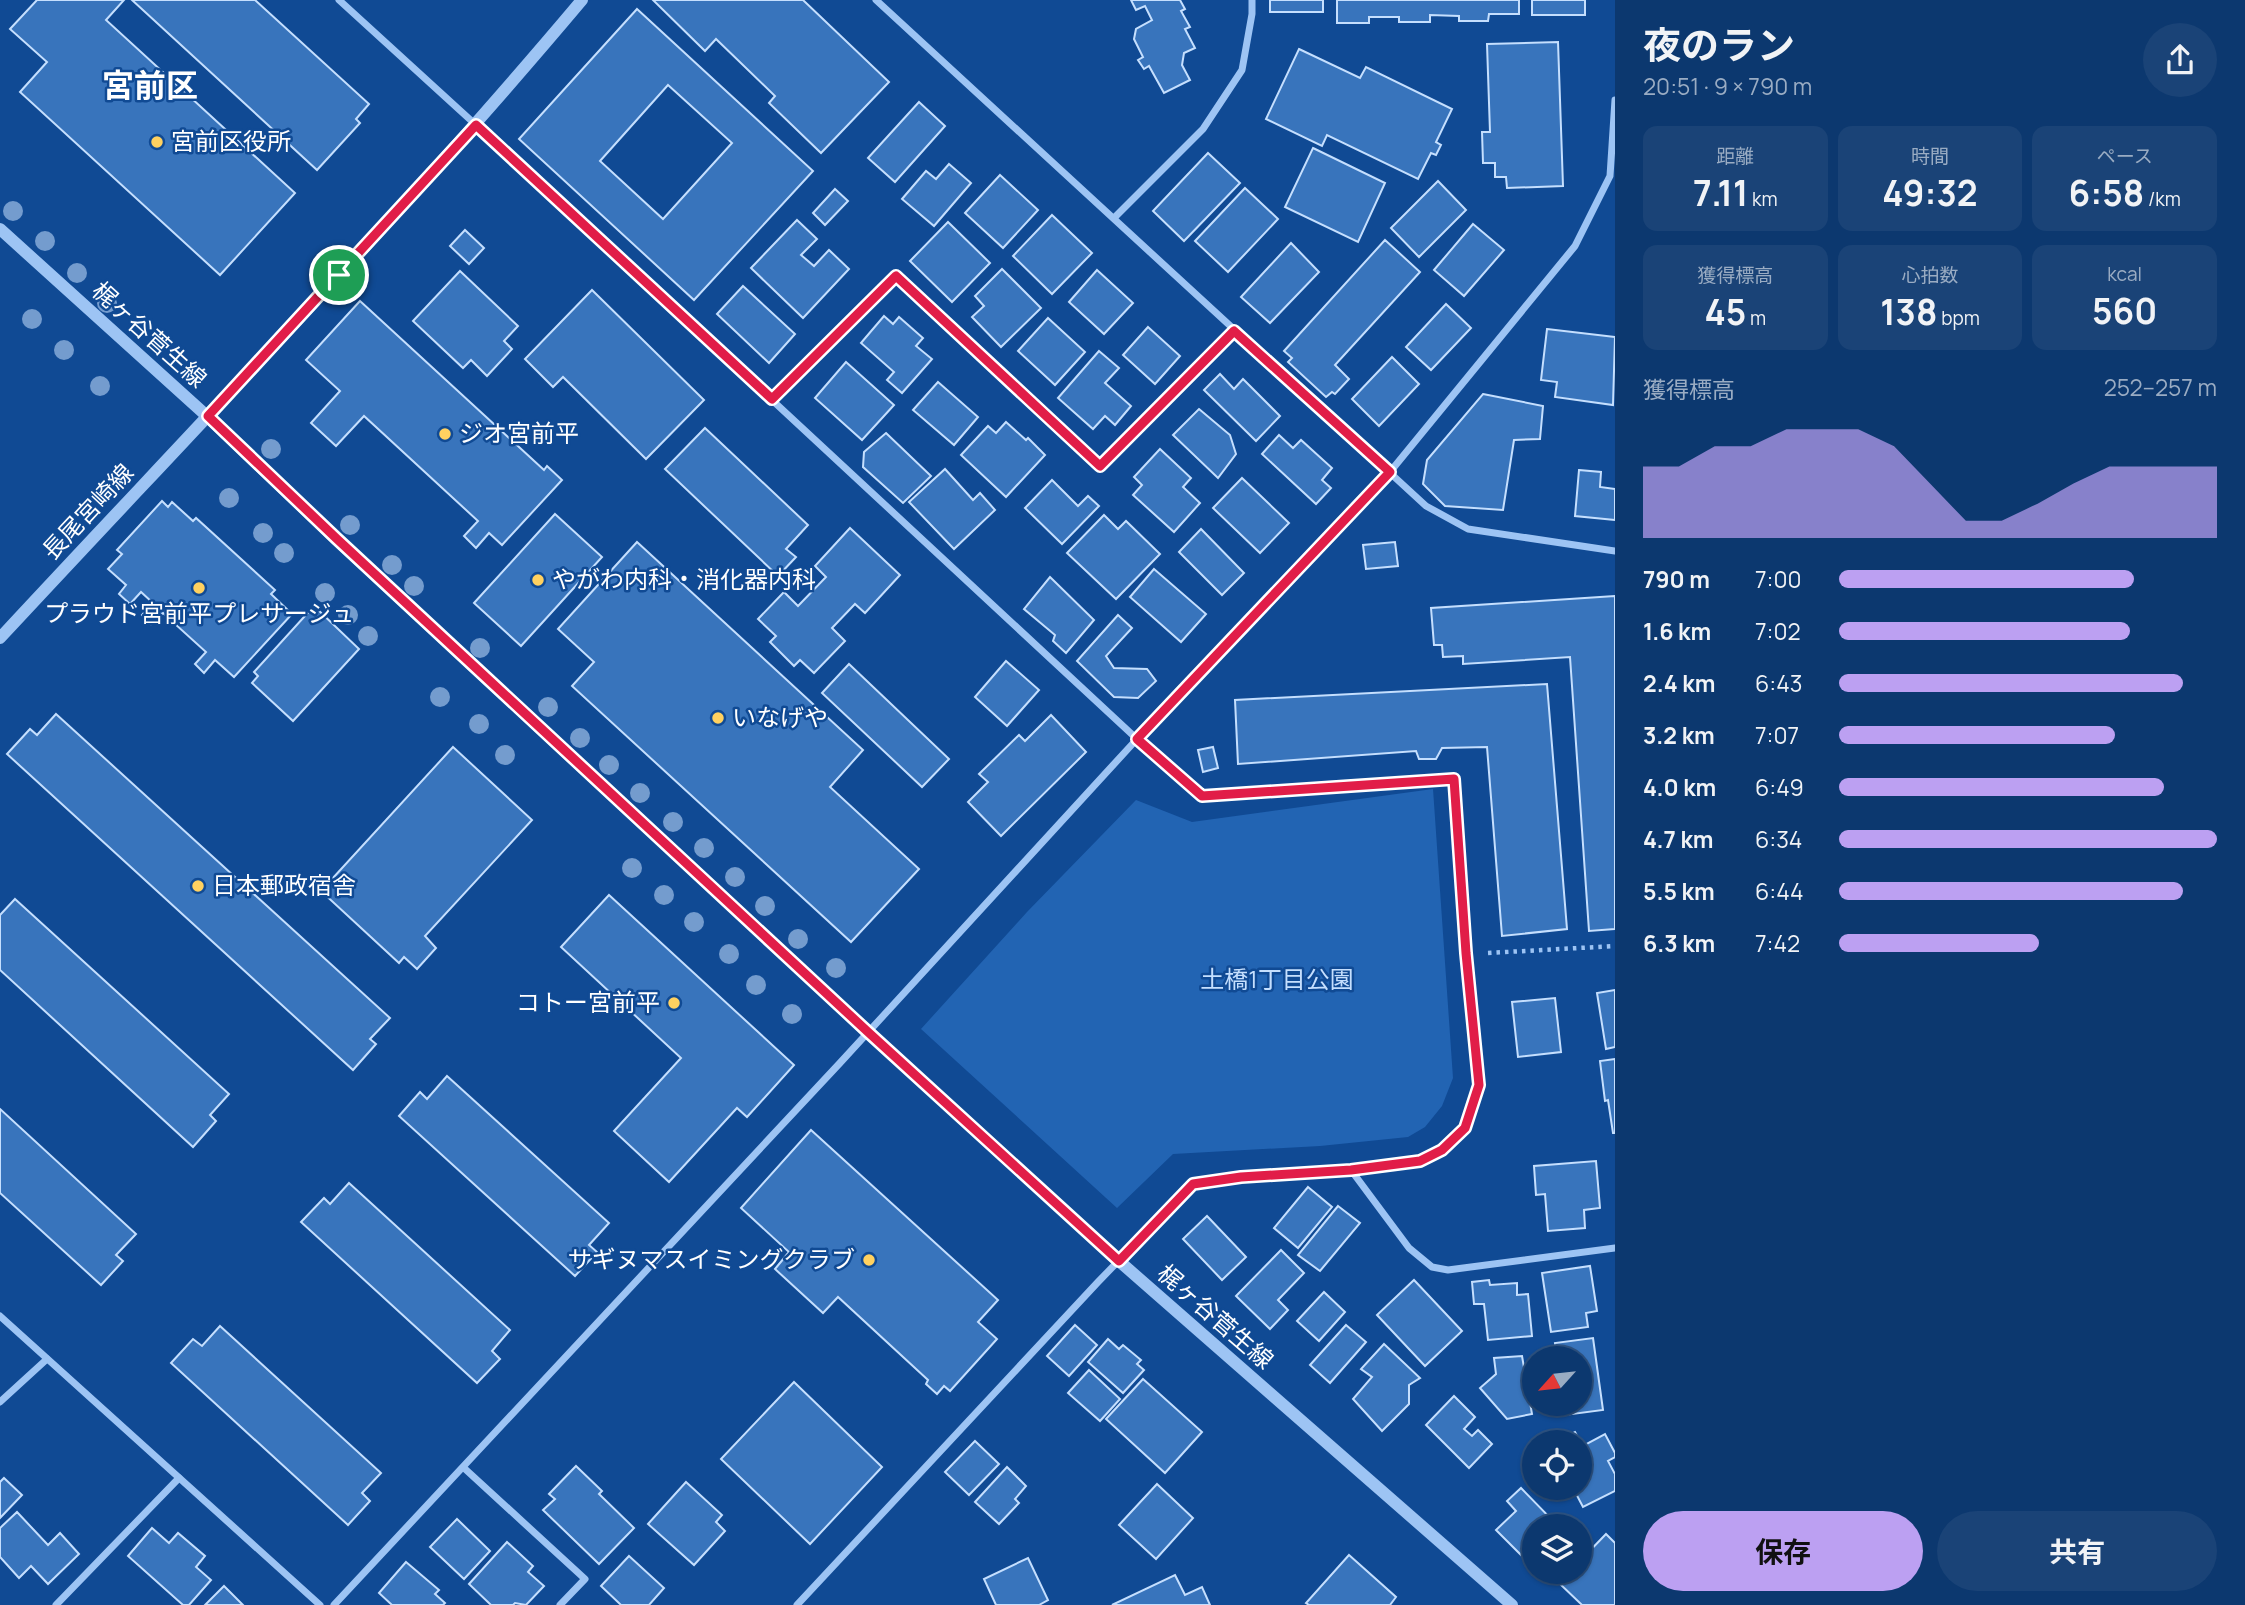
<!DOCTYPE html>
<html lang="ja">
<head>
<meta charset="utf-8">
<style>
	body { margin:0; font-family:Manrope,"Noto Sans JP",sans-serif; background:#1a4377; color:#f1f3f6; height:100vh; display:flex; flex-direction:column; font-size:26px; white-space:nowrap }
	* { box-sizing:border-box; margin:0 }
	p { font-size:23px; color:#9aacc3 }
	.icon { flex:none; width:38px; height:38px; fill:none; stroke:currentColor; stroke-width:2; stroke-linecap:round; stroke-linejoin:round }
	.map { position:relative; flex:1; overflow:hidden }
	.sheet { display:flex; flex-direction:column; background:#0c386f; width:630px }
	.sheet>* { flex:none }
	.needle { width:46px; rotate:243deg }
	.tools { position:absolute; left:1522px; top:1346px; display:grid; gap:14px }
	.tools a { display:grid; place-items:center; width:70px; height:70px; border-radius:50%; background:#0c386f; box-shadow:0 2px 5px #0004,0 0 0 2px #2c5282; font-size:35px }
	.pin { position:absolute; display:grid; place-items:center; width:60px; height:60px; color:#fff; margin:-30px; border:4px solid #fff; border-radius:50%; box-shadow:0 2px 7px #0007 }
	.round { display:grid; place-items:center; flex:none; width:74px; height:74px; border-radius:37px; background:#1a4377 }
	.summary { display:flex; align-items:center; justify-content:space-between; height:119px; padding:0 28px }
	h1 { font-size:38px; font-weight:700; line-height:52px }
	.metrics { display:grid; grid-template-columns:repeat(3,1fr); gap:10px; height:119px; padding:7px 28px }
	.metrics div { display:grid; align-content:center; border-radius:14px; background:#1a4377; text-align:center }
	.metrics b { font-size:35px; font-weight:700 }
	.metrics small { font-size:19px; font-weight:400 }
	.metrics p { font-size:19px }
	.chart { height:196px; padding:14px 28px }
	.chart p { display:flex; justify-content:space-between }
	.chart svg { width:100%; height:126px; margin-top:7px; fill:#bca0f2; opacity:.7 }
	.cta { display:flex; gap:14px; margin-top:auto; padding:14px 28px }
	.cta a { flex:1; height:80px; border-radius:42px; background:#bca0f2; color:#111; font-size:28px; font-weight:700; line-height:80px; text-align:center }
	.cta a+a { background:#1a4377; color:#f1f3f6 }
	ul { padding:0 28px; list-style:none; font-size:23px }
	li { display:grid; grid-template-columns:112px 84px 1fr; align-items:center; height:52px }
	li i { height:18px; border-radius:9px; background:#bca0f2 }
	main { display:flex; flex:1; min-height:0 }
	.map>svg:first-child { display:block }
	.park { fill:#2264b3 }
	.building { fill:#3874bc; stroke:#c5dffe; stroke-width:2; fill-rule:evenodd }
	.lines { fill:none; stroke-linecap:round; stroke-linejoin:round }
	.path { stroke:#9dc4f4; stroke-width:4.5; stroke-dasharray:3.5 5; stroke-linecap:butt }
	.minor { stroke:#9dc4f4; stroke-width:7 }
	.tertiary { stroke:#9dc4f4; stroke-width:12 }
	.tree { fill:#749cce }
	.route-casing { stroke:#fff; stroke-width:14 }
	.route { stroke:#e11d48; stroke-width:9 }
	.poi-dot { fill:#ffd160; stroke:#104a94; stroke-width:2.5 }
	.labels { text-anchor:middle; stroke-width:5; stroke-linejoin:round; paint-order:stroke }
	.poi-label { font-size:24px; fill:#fff; stroke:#104a94; text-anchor:start }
	.street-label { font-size:24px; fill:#fff; stroke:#104a94 }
	.park-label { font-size:24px; fill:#c5dffe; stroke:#104a94 }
	.district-label { font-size:32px; font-weight:bold; fill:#fff; stroke:#104a94 }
</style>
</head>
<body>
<main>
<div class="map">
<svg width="1615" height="1605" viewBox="0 0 1615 1605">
	<rect width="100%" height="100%" fill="#104a94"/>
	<!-- park -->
	<polygon class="park" points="1433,789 1453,1078 1442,1106 1425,1127 1408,1137 1320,1146 1173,1154 1117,1208 921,1029 1027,912 1136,800 1192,822"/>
	<!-- building -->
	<g class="building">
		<polygon points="37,0 124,0 106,20 295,193 220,275 20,92 47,62 10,29"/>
		<polygon points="132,0 255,0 369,104 356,119 360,123 317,170"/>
		<polygon points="653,0 803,0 889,82 821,153 769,103 775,96 716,39 705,51"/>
		<polygon points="1131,0 1180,0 1185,9 1181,11 1190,27 1185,29 1195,48 1184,53 1182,65 1190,80 1164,93 1149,66 1144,69 1138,60 1143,57 1134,39 1136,29 1152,20 1145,6 1136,10"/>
		<rect x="1270" y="0" width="53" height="12"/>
		<polygon points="1337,0 1519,0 1519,14 1489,14 1488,21 1459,21 1459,16 1430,15 1430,22 1399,22 1399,17 1369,17 1369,23 1337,23"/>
		<rect x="1532" y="0" width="53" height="15"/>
		<path d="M637,9L813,171L694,300L519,139ZM668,85L732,143L663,219L600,161Z"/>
		<polygon points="1558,42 1563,186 1507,188 1506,177 1495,177 1495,163 1483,163 1482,132 1490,132 1487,44"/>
		<polygon points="1299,49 1360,78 1366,67 1452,109 1436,142 1441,145 1436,155 1431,153 1418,179 1327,135 1322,146 1266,119"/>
		<polygon points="919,102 945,126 895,182 868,158"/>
		<polygon points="1313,148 1385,183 1358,242 1285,207"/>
		<polygon points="1208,153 1240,183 1184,241 1153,211"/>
		<polygon points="949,164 971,183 934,226 902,199 926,171 936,179"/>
		<polygon points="1000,175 1038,210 1003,248 965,213"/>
		<polygon points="1438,181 1466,210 1419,257 1391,228"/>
		<polygon points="1245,188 1278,219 1228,272 1195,241"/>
		<polygon points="835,189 848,201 825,225 813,213"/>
		<polygon points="1052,215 1092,253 1052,294 1013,256"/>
		<polygon points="797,220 817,239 801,255 814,266 829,250 849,269 803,318 751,268"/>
		<polygon points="948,222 990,263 952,302 910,261"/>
		<polygon points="1473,224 1504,250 1464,296 1434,270"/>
		<polygon points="465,230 484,248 469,264 450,246"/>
		<polygon points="1385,240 1420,272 1335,365 1349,379 1335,394 1332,392 1326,397 1288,362 1292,358 1284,351"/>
		<polygon points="1291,243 1319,272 1270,323 1241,297"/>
		<polygon points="1002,269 1041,308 1001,347 972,317 984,306 975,296"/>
		<polygon points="1097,270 1133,303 1104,334 1069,302"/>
		<polygon points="460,271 518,326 504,341 512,349 487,376 471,360 463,368 413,321"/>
		<polygon points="743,286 795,334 769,363 717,314"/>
		<polygon points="592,290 704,400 646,459 563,377 553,387 525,359"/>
		<polygon points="360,301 544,470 547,466 562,480 502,545 489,533 476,548 464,536 478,521 364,416 336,446 311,423 340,391 306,360"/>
		<polygon points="1446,304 1471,328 1431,370 1406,347"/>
		<polygon points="884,316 893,324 899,317 923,338 916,346 932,359 902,393 887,380 894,372 861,343"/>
		<polygon points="1048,318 1085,352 1055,385 1018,351"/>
		<polygon points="1148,327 1180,356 1155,384 1123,355"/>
		<polygon points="1547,329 1615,337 1613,405 1555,397 1557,382 1541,380"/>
		<polygon points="1099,351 1119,368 1105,383 1131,406 1115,425 1105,416 1093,429 1058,398"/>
		<polygon points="1392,357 1419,384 1379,426 1352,399"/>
		<polygon points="846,362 894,405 862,440 815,398"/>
		<polygon points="1220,374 1234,389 1243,379 1280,416 1256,441 1204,390"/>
		<polygon points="938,382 978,417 954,445 913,410"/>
		<polygon points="1483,394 1543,406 1540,439 1514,440 1503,510 1445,506 1423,484 1427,460"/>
		<polygon points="1199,409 1230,435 1236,454 1218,478 1173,435"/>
		<polygon points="1006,422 1026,440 1028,438 1045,455 1006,497 961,455 988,426 996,433"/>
		<polygon points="705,428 808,525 786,549 796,557 778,576 665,469"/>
		<polygon points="886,433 931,476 903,503 863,467 864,452"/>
		<polygon points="1279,435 1293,448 1301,440 1332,468 1322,480 1331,488 1316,504 1262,454"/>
		<polygon points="1160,449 1191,478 1183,487 1200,503 1174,532 1133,495 1142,485 1134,477"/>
		<polygon points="945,469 973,500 980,493 995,510 954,549 909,502"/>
		<polygon points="1579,470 1601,472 1600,487 1615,489 1615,520 1575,516"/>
		<polygon points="1242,478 1289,523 1260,553 1213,508"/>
		<polygon points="1052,480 1078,506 1088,496 1099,506 1062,544 1025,508"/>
		<polygon points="162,501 168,507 172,502 193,521 196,518 275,590 271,594 292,614 234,677 215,660 204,673 195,664 206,652 163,613 151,624 142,615 153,603 141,592 130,604 119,594 126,585 108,569 122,554 117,550"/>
		<polygon points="555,514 602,557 521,646 474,603"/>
		<polygon points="1104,515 1118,529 1126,521 1160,554 1116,599 1067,553"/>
		<polygon points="850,528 900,575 865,613 855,604 832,628 845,641 814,673 800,660 794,666 770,642 776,636 758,619 784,592 798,606 826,577 815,566"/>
		<polygon points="1201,529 1244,573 1222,595 1179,552"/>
		<polygon points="637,542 863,750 830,787 919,869 851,942 572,686 594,662 558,629"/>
		<polygon points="1395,542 1398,566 1366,569 1363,545"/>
		<polygon points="1154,569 1206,614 1181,642 1130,597"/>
		<polygon points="1050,577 1094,620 1066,653 1053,641 1055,635 1024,609"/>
		<polygon points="1615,596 1615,929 1589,931 1570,657 1463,664 1463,656 1443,657 1442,645 1434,645 1431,608"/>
		<polygon points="314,606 359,649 293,721 252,683 258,676 254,672"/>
		<polygon points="1118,615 1132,628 1106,656 1114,668 1147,669 1156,681 1138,698 1114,697 1077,661"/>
		<polygon points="1006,661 1039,690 1007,726 975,697"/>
		<polygon points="849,664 949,759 922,787 822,693"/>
		<polygon points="1547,684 1567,929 1502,936 1487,747 1442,748 1436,759 1419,759 1416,751 1238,764 1235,700"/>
		<polygon points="56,714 390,1018 370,1039 376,1044 353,1070 7,754 30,729 37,735"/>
		<polygon points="1051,715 1086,752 1001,836 968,802 988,782 979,774 1019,735 1025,741"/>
		<polygon points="453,747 532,820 425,936 436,948 417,969 404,957 399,963 321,891"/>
		<polygon points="1213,747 1218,768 1203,772 1198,750"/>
		<polygon points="609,895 794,1065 747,1117 737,1108 669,1182 614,1131 681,1058 561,947"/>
		<polygon points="15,899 229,1094 210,1115 216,1121 193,1147 0,970 0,915"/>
		<polygon points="1615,990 1615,1047 1606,1049 1597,993"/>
		<polygon points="1555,998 1561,1052 1518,1057 1512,1002"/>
		<polygon points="1615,1059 1615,1133 1613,1133 1608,1100 1605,1101 1600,1061"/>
		<polygon points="447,1076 609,1223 589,1245 597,1252 575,1276 399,1116 420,1092 427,1099"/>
		<polygon points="0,1109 136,1234 116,1255 123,1261 101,1285 0,1193"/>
		<polygon points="811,1130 998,1300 978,1322 997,1339 950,1391 944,1386 937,1394 926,1384 928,1380 838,1297 823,1313 775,1269 789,1252 741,1208"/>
		<polygon points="1596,1161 1600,1208 1584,1210 1585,1228 1548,1231 1545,1194 1536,1195 1534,1166"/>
		<polygon points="349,1183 510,1330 492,1351 500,1359 477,1383 301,1222 324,1198 330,1204"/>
		<polygon points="1308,1187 1332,1207 1298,1248 1274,1228"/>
		<polygon points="1338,1206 1360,1223 1320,1271 1298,1255"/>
		<polygon points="1207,1216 1246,1257 1222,1280 1183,1239"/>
		<polygon points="1281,1250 1304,1273 1278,1300 1288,1310 1270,1329 1236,1296"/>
		<polygon points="1590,1266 1597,1311 1586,1313 1588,1327 1551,1332 1542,1273"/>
		<polygon points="1414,1280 1462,1331 1425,1366 1377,1315"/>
		<polygon points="1489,1280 1490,1285 1517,1283 1517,1295 1528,1294 1532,1336 1488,1340 1484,1304 1474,1304 1472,1282"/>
		<polygon points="1324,1292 1345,1312 1319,1341 1297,1321"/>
		<polygon points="1075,1325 1097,1345 1069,1376 1047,1356"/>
		<polygon points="1346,1325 1366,1342 1330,1383 1310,1365"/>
		<polygon points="220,1326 381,1473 362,1493 370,1501 348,1525 171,1363 193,1339 202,1346"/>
		<polygon points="1593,1338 1603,1410 1565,1415 1563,1404 1580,1404 1580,1358 1557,1358 1555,1343"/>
		<polygon points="1108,1339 1119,1349 1123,1345 1141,1360 1137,1364 1144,1370 1123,1393 1088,1362"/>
		<polygon points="1384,1344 1420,1378 1409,1385 1409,1404 1382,1431 1353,1399 1372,1377 1361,1369"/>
		<polygon points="1522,1356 1532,1414 1507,1419 1480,1388 1496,1374 1494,1358"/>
		<polygon points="1089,1370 1120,1399 1100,1421 1068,1393"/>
		<polygon points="1143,1379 1202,1432 1165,1473 1106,1419"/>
		<polygon points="794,1382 882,1467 810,1544 721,1459"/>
		<polygon points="1454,1396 1475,1417 1464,1429 1472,1436 1478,1430 1492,1444 1469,1468 1426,1425"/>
		<polygon points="1575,1432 1583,1446 1605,1434 1615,1453 1615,1457 1608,1461 1615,1474 1615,1491 1583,1507 1573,1488 1580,1488 1580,1442 1556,1442"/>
		<polygon points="975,1441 999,1464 969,1495 945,1472"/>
		<polygon points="576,1466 602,1491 599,1494 634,1528 599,1564 543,1510 555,1499 549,1494"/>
		<polygon points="1007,1467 1026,1486 1015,1499 1019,1503 999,1524 975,1502"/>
		<polygon points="4,1478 22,1495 0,1518 0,1482"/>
		<polygon points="686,1482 722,1515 716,1522 725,1531 694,1565 648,1524"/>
		<polygon points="1157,1484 1193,1518 1156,1559 1119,1525"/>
		<polygon points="1521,1488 1558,1526 1535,1526 1535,1565 1533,1567 1496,1530 1516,1511 1507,1501"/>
		<polygon points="17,1512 48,1545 60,1533 79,1554 48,1584 31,1566 19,1578 0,1557 0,1528"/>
		<polygon points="457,1519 490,1551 464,1579 430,1547"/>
		<polygon points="152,1528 169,1543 178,1533 205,1556 196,1567 211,1580 189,1605 183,1605 128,1556"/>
		<polygon points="1606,1534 1615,1543 1615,1605 1582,1605 1559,1583 1570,1572 1580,1572 1580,1561"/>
		<polygon points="507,1542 533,1566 528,1572 544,1586 526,1605 515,1603 513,1605 491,1605 469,1584"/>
		<polygon points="1349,1555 1396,1597 1390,1605 1309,1605 1306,1603"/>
		<polygon points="629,1556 664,1588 649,1605 621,1605 601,1586"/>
		<polygon points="1028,1558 1048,1600 1039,1605 996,1605 984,1579"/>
		<polygon points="406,1562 439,1590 435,1594 445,1603 443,1605 392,1605 379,1593"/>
		<polygon points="1175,1575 1185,1595 1202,1587 1210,1605 1112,1605"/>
		<polygon points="224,1586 243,1605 205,1605"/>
	</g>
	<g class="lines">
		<!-- path -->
		<polyline class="path" points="1488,953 1615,946"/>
		<!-- minor -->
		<g class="minor">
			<polyline points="339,0 476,125 1137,739 1202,796 1454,779 1466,953 1479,1085 1465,1128 1442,1150 1420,1161 1351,1170 1241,1177 1193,1184 1098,1282 797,1605"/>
			<polyline points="876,0 1426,506 1468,529 1615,551"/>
			<polyline points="1114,218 1203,129 1242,70 1252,14 1252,0"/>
			<polyline points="772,399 896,276 1100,466 1234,331"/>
			<polyline points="1351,1170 1409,1248 1432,1267 1448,1270 1615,1248"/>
			<polyline points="0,1316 320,1605"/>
			<polyline points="0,1402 47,1359"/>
			<polyline points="464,1468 585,1579 560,1605"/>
			<polyline points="56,1605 179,1478"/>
			<polyline points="334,1605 839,1064 1137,739 1390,472 1575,246 1610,176 1615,100"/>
		</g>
		<!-- tertiary -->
		<g class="tertiary">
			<polyline points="0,229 208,417 336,539 841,1007 1119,1261 1512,1605"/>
			<path d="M0,638C196,427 397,220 582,0"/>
		</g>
	</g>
	<!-- trees -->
	<g class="tree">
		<circle cx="13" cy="211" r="10"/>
		<circle cx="45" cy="241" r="10"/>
		<circle cx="77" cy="273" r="10"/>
		<circle cx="107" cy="303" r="10"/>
		<circle cx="32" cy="319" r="10"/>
		<circle cx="64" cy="350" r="10"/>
		<circle cx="100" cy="386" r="10"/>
		<circle cx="271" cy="449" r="10"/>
		<circle cx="229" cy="498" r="10"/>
		<circle cx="350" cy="525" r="10"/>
		<circle cx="263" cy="533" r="10"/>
		<circle cx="284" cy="553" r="10"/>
		<circle cx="392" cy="565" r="10"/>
		<circle cx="414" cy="586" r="10"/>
		<circle cx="325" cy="593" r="10"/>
		<circle cx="348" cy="615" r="10"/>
		<circle cx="368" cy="636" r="10"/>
		<circle cx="480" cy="648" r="10"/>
		<circle cx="440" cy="697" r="10"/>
		<circle cx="548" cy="707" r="10"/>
		<circle cx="479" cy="724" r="10"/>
		<circle cx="580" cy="738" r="10"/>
		<circle cx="505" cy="755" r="10"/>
		<circle cx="609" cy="765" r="10"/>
		<circle cx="640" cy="793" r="10"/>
		<circle cx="673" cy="822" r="10"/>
		<circle cx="704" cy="848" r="10"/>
		<circle cx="632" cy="868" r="10"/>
		<circle cx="735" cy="877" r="10"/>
		<circle cx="664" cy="895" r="10"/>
		<circle cx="765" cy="906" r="10"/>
		<circle cx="694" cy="922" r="10"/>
		<circle cx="798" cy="939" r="10"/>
		<circle cx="729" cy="954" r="10"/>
		<circle cx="836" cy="968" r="10"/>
		<circle cx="756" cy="985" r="10"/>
		<circle cx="792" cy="1014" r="10"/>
	</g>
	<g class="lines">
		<defs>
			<polygon id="route" points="476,125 772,399 896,276 1100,466 1234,331 1390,472 1137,739 1202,796 1454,779 1466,953 1479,1085 1465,1128 1442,1150 1420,1161 1351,1170 1241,1177 1193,1184 1119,1261 868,1032 337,539 208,416"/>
		</defs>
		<!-- route casing -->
		<use href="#route" class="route-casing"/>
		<!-- route -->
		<use href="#route" class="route"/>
	</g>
	<!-- markers -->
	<g class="poi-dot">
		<circle cx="157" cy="142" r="7"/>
		<circle cx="445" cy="434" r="7"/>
		<circle cx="538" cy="580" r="7"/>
		<circle cx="199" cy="588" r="7"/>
		<circle cx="718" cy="718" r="7"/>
		<circle cx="198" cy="886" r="7"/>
		<circle cx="674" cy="1003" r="7"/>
		<circle cx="869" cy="1260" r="7"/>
	</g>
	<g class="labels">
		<!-- poi labels -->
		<g class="poi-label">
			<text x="171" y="150">宮前区役所</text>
			<text x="459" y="442">ジオ宮前平</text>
			<text x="552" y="588">やがわ内科・消化器内科</text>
			<text x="199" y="622" text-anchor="middle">プラウド宮前平プレサージュ</text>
			<text x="732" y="726">いなげや</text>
			<text x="212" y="894">日本郵政宿舎</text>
			<text x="660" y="1011" text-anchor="end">コトー宮前平</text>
			<text x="855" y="1268" text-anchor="end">サギヌマスイミングクラブ</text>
		</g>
		<!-- street labels -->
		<g class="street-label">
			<text transform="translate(149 335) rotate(42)" y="8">梶ヶ谷菅生線</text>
			<text transform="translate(88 512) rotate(-47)" y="8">長尾宮崎線</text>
			<text transform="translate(1215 1317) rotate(41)" y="8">梶ヶ谷菅生線</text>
		</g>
		<!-- park labels -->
		<g class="park-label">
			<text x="1277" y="988">土橋1丁目公園</text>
		</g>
		<!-- district labels -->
		<g class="district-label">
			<text x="150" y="97">宮前区</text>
		</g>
	</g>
</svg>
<div class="tools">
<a><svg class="needle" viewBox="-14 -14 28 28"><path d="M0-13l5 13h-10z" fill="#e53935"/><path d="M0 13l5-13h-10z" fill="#9aacc3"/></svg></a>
<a><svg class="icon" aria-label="locate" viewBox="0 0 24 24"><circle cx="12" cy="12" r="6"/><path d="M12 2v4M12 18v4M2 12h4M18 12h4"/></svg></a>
<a><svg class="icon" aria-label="layers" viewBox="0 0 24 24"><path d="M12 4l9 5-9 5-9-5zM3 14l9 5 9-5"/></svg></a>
</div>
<div class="pin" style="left:339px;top:275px;background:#1e9e55"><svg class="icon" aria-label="arrive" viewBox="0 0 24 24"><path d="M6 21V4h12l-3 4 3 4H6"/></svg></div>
</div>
<section class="sheet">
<div class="summary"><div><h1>夜のラン</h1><p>20:51 · 9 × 790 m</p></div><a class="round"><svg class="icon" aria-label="share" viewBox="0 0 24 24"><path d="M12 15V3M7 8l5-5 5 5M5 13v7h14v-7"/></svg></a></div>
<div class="metrics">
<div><p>距離</p><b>7.11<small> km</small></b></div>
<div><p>時間</p><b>49:32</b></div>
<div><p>ペース</p><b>6:58<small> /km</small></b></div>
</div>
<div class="metrics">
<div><p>獲得標高</p><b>45<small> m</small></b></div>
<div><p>心拍数</p><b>138<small> bpm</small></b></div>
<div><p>kcal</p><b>560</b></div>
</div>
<div class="chart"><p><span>獲得標高</span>252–257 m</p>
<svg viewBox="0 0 160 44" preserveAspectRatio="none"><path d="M0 44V19L10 19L20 12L30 12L40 6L50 6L60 6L70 12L80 25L90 38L100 38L110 32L120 25L130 19L140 19L150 19L160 19V44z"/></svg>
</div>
<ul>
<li><b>790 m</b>7:00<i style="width:78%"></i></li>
<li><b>1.6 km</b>7:02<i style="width:77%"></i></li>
<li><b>2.4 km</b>6:43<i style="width:91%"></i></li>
<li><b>3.2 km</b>7:07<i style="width:73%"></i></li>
<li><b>4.0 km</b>6:49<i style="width:86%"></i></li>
<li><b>4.7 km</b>6:34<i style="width:100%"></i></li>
<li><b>5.5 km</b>6:44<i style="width:91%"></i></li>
<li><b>6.3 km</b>7:42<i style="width:53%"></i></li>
</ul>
<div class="cta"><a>保存</a><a>共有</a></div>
</section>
</main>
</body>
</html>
